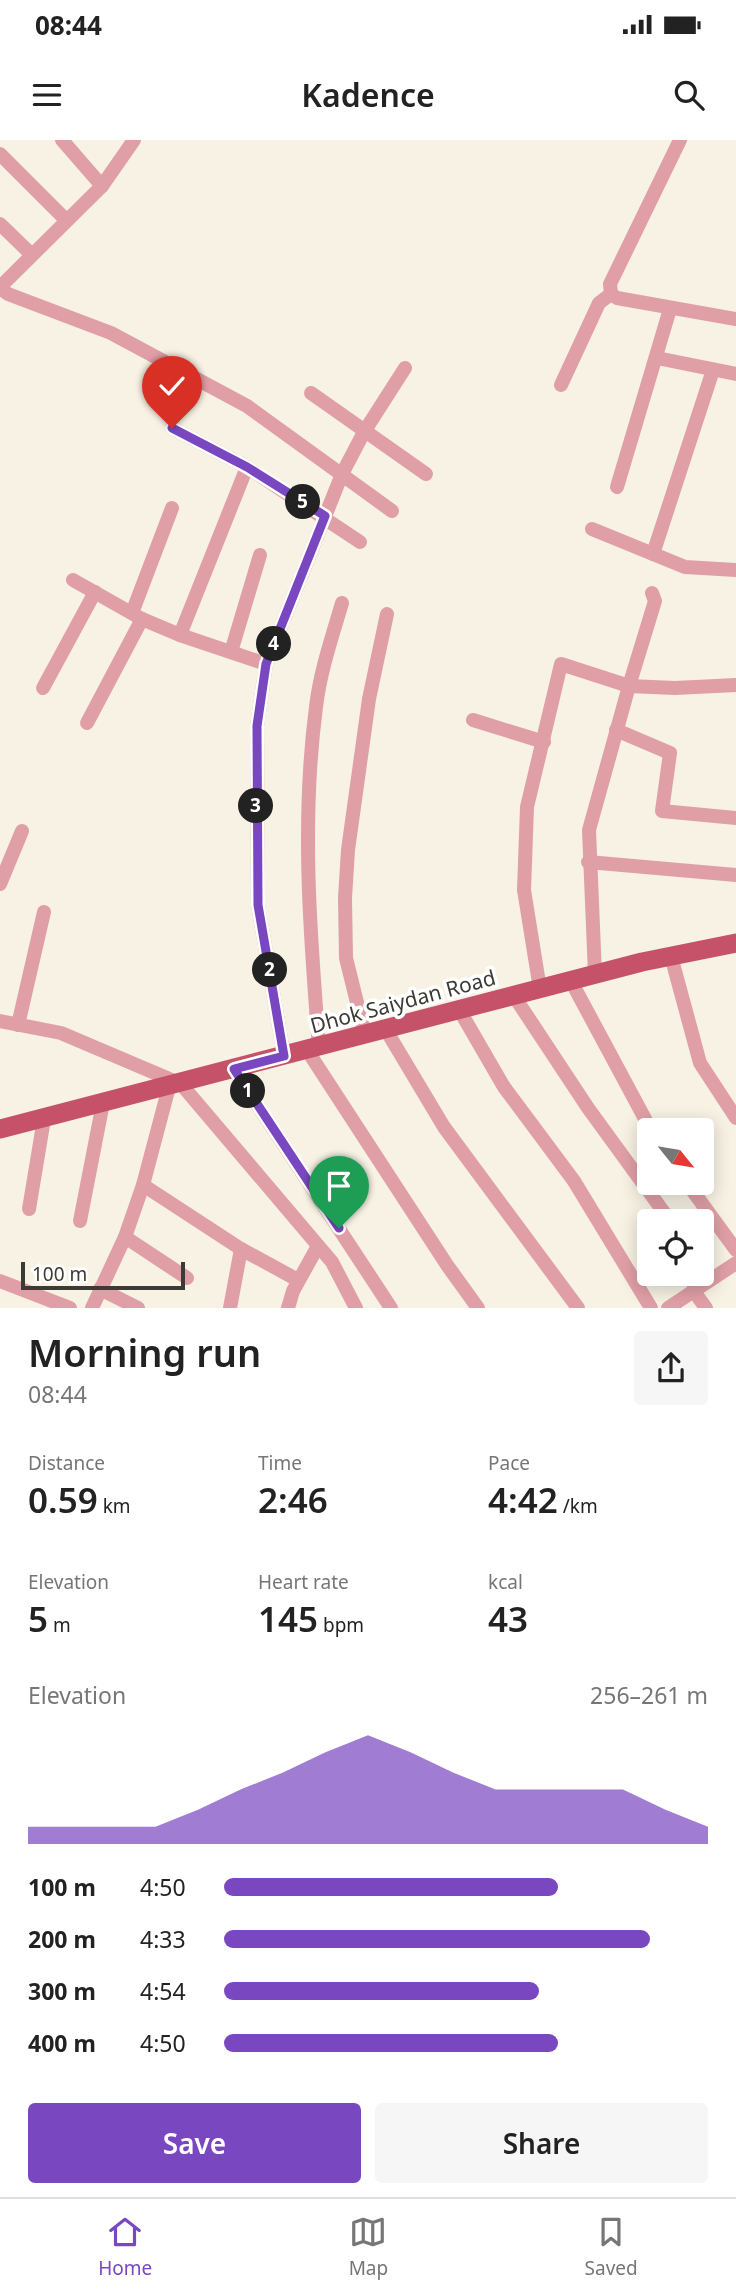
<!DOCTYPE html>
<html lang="en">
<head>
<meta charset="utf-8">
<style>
	body { margin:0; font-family:"Noto Sans",sans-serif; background:#f6f6f6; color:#222; height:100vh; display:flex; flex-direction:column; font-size:26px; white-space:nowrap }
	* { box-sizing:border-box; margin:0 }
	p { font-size:23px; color:#767676 }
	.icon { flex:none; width:38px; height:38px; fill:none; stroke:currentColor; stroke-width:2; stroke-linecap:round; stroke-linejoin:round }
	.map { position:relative; height:1168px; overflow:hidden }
	.side { display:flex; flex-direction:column; background:#fff; flex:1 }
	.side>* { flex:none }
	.needle { width:46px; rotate:120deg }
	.tools { position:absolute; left:637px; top:978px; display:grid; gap:14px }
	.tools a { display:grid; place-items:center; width:77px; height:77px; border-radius:7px; background:#fff; box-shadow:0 4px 18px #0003; font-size:35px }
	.scale { position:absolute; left:21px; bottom:18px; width:164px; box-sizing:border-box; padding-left:7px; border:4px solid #3c3a35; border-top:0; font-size:19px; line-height:24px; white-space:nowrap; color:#3c3a35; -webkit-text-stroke:5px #fff; paint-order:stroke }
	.pin { position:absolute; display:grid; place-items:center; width:60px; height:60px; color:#fff; margin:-72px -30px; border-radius:50% 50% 50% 0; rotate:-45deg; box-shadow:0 0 7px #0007 }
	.pin .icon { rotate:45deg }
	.km { position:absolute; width:35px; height:35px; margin:-18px; border-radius:50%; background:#222; color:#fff; font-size:19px; line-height:35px; text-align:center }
	.round { display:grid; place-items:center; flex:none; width:74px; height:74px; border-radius:7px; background:#f6f6f6 }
	.head { display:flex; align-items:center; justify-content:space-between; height:119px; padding:0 28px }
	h1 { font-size:38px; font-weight:600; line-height:52px }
	.figures { display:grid; grid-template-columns:repeat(3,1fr); gap:10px; height:119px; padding:7px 28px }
	.figures div { display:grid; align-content:center }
	.figures b { font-size:35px; font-weight:600 }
	.figures small { font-size:19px; font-weight:400 }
	.figures p { font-size:19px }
	.chart { height:196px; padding:14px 28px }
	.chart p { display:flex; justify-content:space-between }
	.chart svg { width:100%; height:126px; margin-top:7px; fill:#7947bf; opacity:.7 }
	.button { display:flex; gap:14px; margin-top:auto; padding:14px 28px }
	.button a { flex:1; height:80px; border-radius:7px; background:#7947bf; color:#fff; font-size:28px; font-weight:600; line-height:80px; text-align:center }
	.button a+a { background:#f6f6f6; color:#222 }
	ul { padding:0 28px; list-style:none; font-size:23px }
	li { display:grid; grid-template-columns:112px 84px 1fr; align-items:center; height:52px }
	li i { height:18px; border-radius:9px; background:#7947bf }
	.status { display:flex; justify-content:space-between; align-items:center; height:49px; padding:0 35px; background:#fff; direction:ltr }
	.status svg { height:19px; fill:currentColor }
	header { display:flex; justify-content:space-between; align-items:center; height:91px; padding:0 28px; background:#fff; font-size:32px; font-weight:600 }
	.dock { display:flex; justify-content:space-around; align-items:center; height:98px; border-top:2px solid #e0e0e0; background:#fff; font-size:19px; color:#767676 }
	.dock a { display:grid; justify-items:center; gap:4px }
	.dock .active { color:#7947bf }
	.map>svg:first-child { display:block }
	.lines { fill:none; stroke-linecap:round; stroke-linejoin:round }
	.minor { stroke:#e09fa7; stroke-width:14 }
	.major { stroke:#c65269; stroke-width:19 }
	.route-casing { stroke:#fff; stroke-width:14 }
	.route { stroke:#7947bf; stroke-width:9 }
	.labels { text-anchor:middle; stroke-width:7; stroke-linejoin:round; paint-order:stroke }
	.street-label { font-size:21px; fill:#3c3a35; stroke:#fff }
</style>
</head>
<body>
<div class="status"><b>08:44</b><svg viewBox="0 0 49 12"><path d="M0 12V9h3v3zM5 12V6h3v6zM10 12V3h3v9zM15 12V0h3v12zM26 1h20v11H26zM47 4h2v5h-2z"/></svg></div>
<header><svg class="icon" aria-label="menu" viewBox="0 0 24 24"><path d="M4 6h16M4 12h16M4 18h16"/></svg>Kadence<svg class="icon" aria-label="search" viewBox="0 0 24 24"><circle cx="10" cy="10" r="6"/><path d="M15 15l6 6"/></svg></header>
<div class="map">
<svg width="736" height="1168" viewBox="0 0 736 1168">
	<rect width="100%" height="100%" fill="#f7f2e3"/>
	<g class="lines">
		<!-- minor -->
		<g class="minor">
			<polyline points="62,0 102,46"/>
			<polyline points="0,14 66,80"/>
			<polyline points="0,84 31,114"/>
			<polyline points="0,147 102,46 134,0"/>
			<polyline points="0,148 8,154 111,193 247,266 392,371"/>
			<polyline points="611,154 610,144 680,0"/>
			<polyline points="611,154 617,158 736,179"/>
			<polyline points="657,218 736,234"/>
			<polyline points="561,245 599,163 611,154"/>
			<polyline points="311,253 426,334"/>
			<polyline points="172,288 247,327 360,402"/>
			<polyline points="617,347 670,169"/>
			<polyline points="592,389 685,427 736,430"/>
			<polyline points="653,414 713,230"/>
			<polyline points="73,440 142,479 180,495 266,524"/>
			<polyline points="132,473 172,368"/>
			<polyline points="180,495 247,327"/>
			<polyline points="231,512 260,415"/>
			<polyline points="43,548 95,452"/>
			<polyline points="473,580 544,602"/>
			<polyline points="87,583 142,479"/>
			<polyline points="616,590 670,613 662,671 736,678"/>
			<polyline points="588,722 736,735"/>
			<polyline points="0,744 22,691"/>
			<polyline points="671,816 700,923 736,978"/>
			<polyline points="595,835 589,690 629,546 675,548 736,545"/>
			<polyline points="571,841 651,990"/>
			<polyline points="540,849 524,750 527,667 561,524 629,546 655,461 652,453"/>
			<polyline points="514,856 588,968 671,1082"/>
			<polyline points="460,871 504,947 574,1041 651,1168"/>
			<polyline points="0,881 61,893 181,944 332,1122 356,1168"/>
			<polyline points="18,885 44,772"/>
			<polyline points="386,890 444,987 578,1168"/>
			<polyline points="365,895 346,818 345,758 348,710 369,559 387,474"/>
			<path d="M319,907C310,793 301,681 316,567C320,532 332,497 342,463"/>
			<polyline points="307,910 447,1125 478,1168"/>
			<polyline points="284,916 258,765 257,586 266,524 342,334 364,292 405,228"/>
			<polyline points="234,929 391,1168"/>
			<polyline points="687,1043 736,1110"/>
			<polyline points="143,1045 241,1109 298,1140"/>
			<polyline points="29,1069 44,979"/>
			<polyline points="80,1081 103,963"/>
			<polyline points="125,1097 187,1138"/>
			<polyline points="0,1141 70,1168"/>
			<polyline points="100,1149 138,1168"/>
			<polyline points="693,1150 706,1168"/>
			<polyline points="92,1168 125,1097 143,1045 169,947"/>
			<polyline points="230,1168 241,1109"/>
			<polyline points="288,1168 293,1151 318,1106"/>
			<polyline points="668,1168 736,1123"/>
		</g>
		<!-- major -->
		<polyline class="major" points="0,989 642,822 736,803"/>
	</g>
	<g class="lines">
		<defs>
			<polyline id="route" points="172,288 247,327 325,376 266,524 257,586 258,765 284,916 234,929 339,1088"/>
		</defs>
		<!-- route casing -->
		<use href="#route" class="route-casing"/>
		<!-- route -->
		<use href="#route" class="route"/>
	</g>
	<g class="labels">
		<!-- street labels -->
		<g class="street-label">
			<text transform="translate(403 862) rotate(-15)" y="7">Dhok Saiydan Road</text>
		</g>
	</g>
</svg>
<div class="tools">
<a><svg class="needle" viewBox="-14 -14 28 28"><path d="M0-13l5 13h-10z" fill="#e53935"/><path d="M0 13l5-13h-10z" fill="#767676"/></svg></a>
<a><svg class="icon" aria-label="locate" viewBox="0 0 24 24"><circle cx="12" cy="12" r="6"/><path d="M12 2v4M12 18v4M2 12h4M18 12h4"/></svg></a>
</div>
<div class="scale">100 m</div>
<div class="pin" style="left:339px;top:1088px;background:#1e9e55"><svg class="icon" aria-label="arrive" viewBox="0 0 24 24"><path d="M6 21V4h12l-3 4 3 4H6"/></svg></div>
<div class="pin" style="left:172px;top:288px;background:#d93025"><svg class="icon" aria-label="check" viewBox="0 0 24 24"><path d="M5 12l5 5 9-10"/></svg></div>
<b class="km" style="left:248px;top:951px">1</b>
<b class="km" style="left:270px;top:830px">2</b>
<b class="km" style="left:256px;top:666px">3</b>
<b class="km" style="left:274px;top:504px">4</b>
<b class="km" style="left:303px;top:362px">5</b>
</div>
<section class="side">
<div class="head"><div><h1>Morning run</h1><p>08:44</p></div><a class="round"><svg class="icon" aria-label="share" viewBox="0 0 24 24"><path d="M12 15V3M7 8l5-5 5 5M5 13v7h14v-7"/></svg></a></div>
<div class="figures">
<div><p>Distance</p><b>0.59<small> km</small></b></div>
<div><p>Time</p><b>2:46</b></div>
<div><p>Pace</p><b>4:42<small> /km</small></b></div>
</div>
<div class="figures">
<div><p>Elevation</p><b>5<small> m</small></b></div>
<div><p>Heart rate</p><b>145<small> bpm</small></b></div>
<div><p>kcal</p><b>43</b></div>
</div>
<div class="chart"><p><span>Elevation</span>256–261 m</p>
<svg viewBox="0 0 160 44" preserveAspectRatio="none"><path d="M0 44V38L10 38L20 38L30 38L40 32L50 25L60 19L70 12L80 6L90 12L100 19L110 25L120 25L130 25L140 25L150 32L160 38V44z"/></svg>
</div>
<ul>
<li><b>100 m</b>4:50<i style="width:69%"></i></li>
<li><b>200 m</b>4:33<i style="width:88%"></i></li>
<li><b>300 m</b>4:54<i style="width:65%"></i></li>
<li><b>400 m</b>4:50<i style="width:69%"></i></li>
</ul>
<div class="button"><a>Save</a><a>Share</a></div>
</section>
<nav class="dock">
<a class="active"><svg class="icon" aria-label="home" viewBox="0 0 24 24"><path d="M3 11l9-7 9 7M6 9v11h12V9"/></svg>Home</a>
<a><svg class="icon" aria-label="map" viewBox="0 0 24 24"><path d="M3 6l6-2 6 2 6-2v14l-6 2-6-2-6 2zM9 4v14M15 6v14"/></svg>Map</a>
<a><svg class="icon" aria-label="saved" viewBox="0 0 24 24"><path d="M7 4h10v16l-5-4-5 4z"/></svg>Saved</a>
</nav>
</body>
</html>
